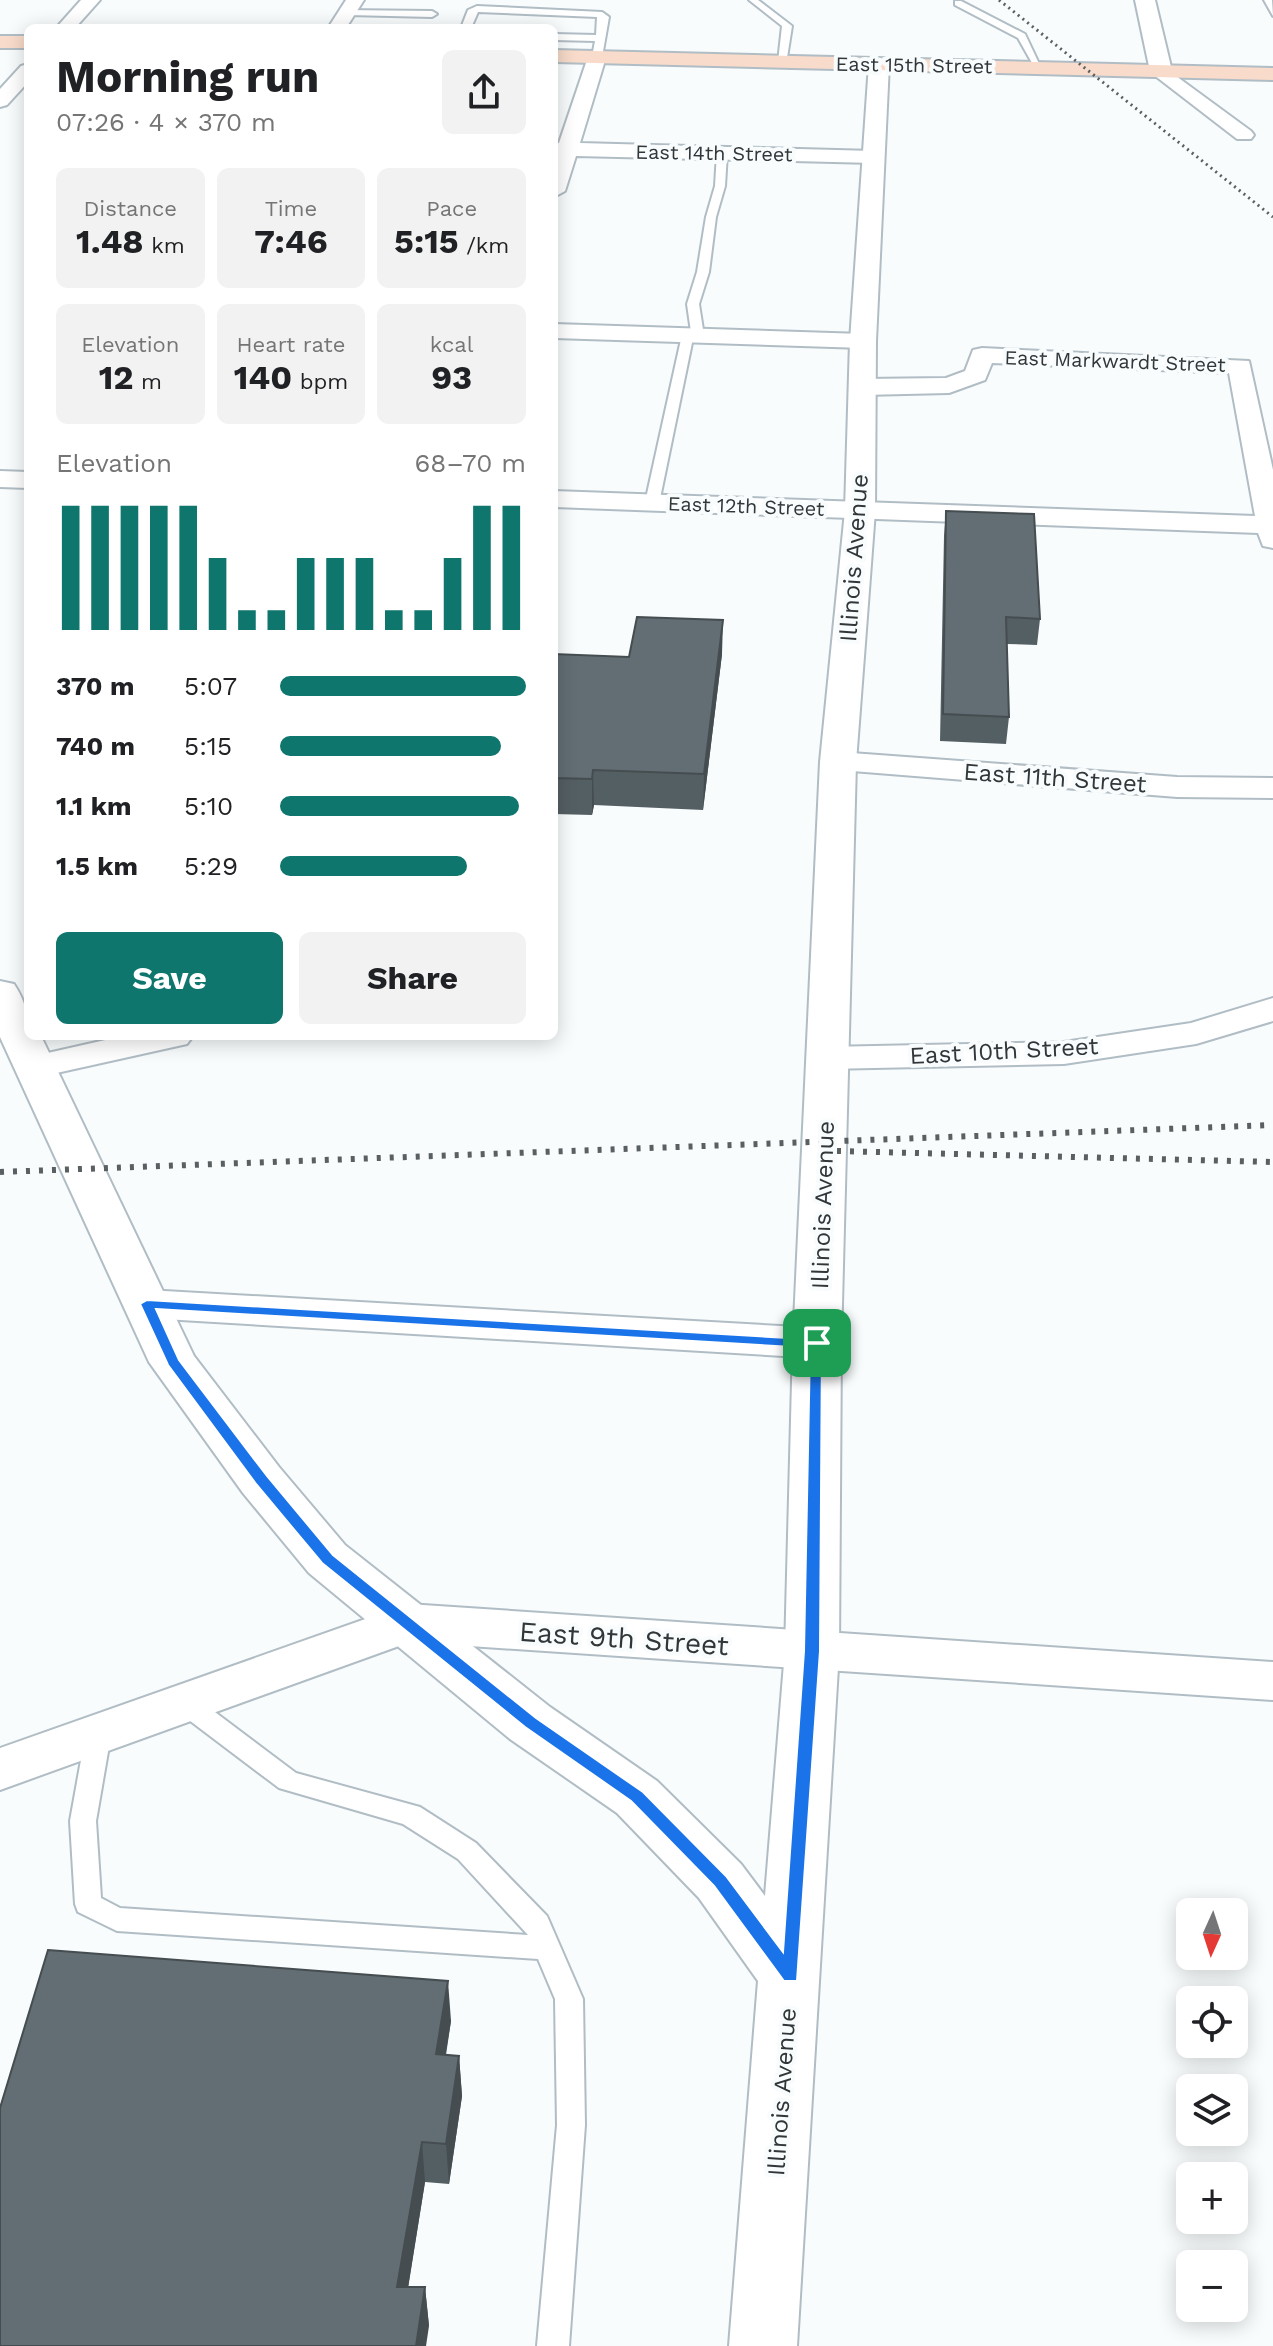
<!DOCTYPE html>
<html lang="en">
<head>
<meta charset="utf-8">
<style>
	body { margin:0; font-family:"Work Sans",sans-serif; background:#f2f2f2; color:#202124; height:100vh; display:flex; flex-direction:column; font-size:30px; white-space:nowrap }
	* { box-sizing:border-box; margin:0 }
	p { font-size:26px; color:#757577 }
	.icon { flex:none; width:44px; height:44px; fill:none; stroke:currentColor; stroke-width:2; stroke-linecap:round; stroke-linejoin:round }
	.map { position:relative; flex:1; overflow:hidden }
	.sheet { position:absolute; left:24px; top:24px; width:534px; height:1016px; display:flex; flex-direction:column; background:#fff; border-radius:12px; box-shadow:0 4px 20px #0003 }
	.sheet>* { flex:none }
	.needle { width:52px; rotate:183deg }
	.buttons { position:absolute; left:1176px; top:1898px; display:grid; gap:16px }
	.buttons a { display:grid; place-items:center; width:72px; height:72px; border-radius:12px; background:#fff; box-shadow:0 4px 20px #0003; font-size:40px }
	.pin { position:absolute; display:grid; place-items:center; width:68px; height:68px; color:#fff; margin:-34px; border-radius:16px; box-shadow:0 4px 12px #0006 }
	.round { display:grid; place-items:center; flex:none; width:84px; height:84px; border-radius:12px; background:#f2f2f2 }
	.overview { display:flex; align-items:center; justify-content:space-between; height:136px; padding:0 32px }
	h1 { font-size:44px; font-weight:700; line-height:60px }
	.metrics { display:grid; grid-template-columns:repeat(3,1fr); gap:12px; height:136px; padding:8px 32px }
	.metrics div { display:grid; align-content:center; border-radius:12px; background:#f2f2f2; text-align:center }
	.metrics b { font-size:34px; font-weight:700 }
	.metrics small { font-size:22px; font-weight:400 }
	.metrics p { font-size:22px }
	.chart { height:224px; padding:16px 32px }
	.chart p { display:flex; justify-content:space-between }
	.chart svg { width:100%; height:144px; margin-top:8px; stroke:#0f766e; stroke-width:6 }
	.primary-button { display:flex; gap:16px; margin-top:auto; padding:16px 32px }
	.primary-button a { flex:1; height:92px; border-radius:12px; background:#0f766e; color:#fff; font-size:32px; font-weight:700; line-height:92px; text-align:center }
	.primary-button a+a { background:#f2f2f2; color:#202124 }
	ul { padding:0 32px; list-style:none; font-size:26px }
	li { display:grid; grid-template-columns:128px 96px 1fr; align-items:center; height:60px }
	li i { height:20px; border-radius:10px; background:#0f766e }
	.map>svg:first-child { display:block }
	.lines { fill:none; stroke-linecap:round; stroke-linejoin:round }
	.service-casing { stroke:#b1bdc5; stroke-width:4 }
	.minor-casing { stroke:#b1bdc5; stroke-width:4 }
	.tertiary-casing { stroke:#b1bdc5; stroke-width:4 }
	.secondary-casing { stroke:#b1bdc5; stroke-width:4 }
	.service { fill:#fff; fill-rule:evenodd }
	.minor { fill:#fff; fill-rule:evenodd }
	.tertiary { fill:#fff; fill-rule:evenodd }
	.secondary { fill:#f8dbca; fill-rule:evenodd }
	.rail-far1 { stroke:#5a5f62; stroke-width:3; stroke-dasharray:2 4; stroke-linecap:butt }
	.rail { stroke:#5a5f62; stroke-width:6; stroke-dasharray:4 9; stroke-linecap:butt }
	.wall { fill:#545f64 }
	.shaded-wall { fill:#454d51 }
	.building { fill:#626e74; stroke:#454d51; stroke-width:2 }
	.route { fill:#1a73e8; stroke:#fff; stroke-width:2; fill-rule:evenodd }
	.labels { text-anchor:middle; stroke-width:8; stroke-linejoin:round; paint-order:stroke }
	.far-street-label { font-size:20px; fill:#313639; stroke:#f9fcfd }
	.street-label { font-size:24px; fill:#313639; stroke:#f9fcfd }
	.near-street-label { font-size:28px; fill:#313639; stroke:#f9fcfd }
</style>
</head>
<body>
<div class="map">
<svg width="1273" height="2346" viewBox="0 0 1273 2346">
	<rect width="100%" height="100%" fill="#f9fcfd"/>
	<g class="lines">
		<defs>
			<g id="service">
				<polygon points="749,0 758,0 792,26 786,64 778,62 782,26"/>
				<polygon points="1264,0 1272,0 1273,16"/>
				<polygon points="955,1 961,1 1025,34 1042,70 1036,70 1018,38 955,5"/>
				<polygon points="477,6 602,12 609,17 602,57 597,60 592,57 595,41 554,40 554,34 596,35 597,17 478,12 471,28 461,28 468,10"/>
				<polygon points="344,10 432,11 437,14 432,17 347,15"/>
				<polygon points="722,150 727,153 725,186 716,217 709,272 699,304 704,336 693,338 659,503 652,507 645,503 682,335 691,332 687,304 697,272 706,217 715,186 717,153"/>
				<path d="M186,1694L195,1697L296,1773L420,1807L476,1843L547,1916L583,1999L585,2125L569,2346H537L557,2125L555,1999L538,1959L117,1931L78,1912L75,1904L70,1821L83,1749L76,1739L80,1732C94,1727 102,1733 109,1746L96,1821L101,1898L120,1908L528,1935L458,1859L403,1824L279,1788L177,1711L173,1704L177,1697Z"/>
			</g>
			<g id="minor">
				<polygon points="81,0 100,0 75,28 56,28"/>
				<polygon points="346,0 364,0 346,28 328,28"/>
				<polygon points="597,51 606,57 580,143 874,151 884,157 874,163 576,156 565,191 554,197 554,143 559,143 588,57"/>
				<polygon points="28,64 28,82 7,105 0,107 0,89 21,66"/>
				<polygon points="1161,65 1251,131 1254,135 1251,139 1237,139 1154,75 1151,71"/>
				<polygon points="554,324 863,334 875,341 863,348 554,338"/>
				<polygon points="982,348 1249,361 1273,470 1273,548 1263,546 1258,533 554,507 554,491 1255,516 1229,373 992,363 985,380 949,393 863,395 850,387 863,379 946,378 965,371 973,350"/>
				<polygon points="0,471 28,472 28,488 0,487"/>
				<polygon points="838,752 1177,777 1273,778 1273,798 1177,797 827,769 822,762 827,755"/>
				<polygon points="1273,998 1273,1021 1196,1044 1064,1064 826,1069 813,1066 807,1058 813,1050 826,1047 1064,1042 1191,1023"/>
				<polygon points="123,1036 193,1036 187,1044 34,1078 21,1075 15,1067 21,1059"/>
				<polygon points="147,1290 817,1328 832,1333 839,1343 832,1353 817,1358 147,1318 132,1314 126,1304 132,1294"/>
				<polygon points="408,1604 1273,1662 1273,1700 410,1642 0,1790 0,1748"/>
			</g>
			<g id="tertiary">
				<polygon points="1135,0 1155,0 1172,71 1168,75 1154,75 1150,71"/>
				<path d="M879,58L889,64L876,341L875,511L856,762L841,1343L839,1651L797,2346H729L758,1981L699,1898L617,1813L510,1739L309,1573L243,1493L149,1362L0,1037V981L14,984C26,1002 28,1015 28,1036H41L194,1356L279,1467L345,1545L550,1707L657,1781L741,1864L765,1896L785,1651L793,1343L820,762L845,511L850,341L869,64Z"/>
			</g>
			<g id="secondary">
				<rect x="0" y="36" width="28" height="12"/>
				<polygon points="554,50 1273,68 1273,80 554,62"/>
			</g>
		</defs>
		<!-- service casing -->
		<use href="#service" class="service-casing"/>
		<!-- minor casing -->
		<use href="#minor" class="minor-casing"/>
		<!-- tertiary casing -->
		<use href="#tertiary" class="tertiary-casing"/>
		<!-- secondary casing -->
		<use href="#secondary" class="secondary-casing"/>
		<!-- service -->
		<use href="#service" class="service"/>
		<!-- minor -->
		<use href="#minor" class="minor"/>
		<!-- tertiary -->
		<use href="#tertiary" class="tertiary"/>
		<!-- secondary -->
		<use href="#secondary" class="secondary"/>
		<!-- rail-far1 -->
		<polyline class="rail-far1" points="999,0 1273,217"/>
		<!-- rail -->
		<g class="rail">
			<polyline points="837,1151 1273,1162"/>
			<polyline points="0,1172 1273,1125"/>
		</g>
	</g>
	<!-- wall -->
	<g class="wall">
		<polygon points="946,511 1040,619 1037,645 1007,644 1009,717 1006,744 940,741 944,536"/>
		<polygon points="554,654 629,657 722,654 703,810 594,805 592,815 554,814"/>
		<polygon points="48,1950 451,2021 446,2055 459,2056 462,2096 449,2184 425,2182 408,2287 425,2287 429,2326"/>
	</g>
	<!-- shaded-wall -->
	<g class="shaded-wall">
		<polygon points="723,620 722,654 703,810 704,774"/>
		<polygon points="593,770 594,805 592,815 592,779"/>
		<polygon points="448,1981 451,2021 439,2094 436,2054"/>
		<polygon points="459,2056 462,2096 449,2184 446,2144"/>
		<polygon points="422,2142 425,2182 402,2326 397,2287"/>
		<polygon points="425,2287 429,2326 426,2346 416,2346"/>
	</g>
	<!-- building -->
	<g class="building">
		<polygon points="946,511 1034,514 1040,619 1006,617 1009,717 943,714"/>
		<polygon points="637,617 723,620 704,774 593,770 592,779 554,778 554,654 629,657"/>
		<polygon points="48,1950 448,1981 436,2054 459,2056 446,2144 422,2142 397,2287 425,2287 416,2346 0,2346 0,2108"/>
	</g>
	<!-- route -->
	<path class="route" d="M147,1300L822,1340L820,1651L797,1981H784L714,1886L631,1801L525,1727L322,1563L256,1484L168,1365L140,1304ZM156,1309L810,1348L804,1651L783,1952L726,1876L643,1792L536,1718L333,1555L267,1476L179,1360Z"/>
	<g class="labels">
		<!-- far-street labels -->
		<g class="far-street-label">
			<text transform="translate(914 65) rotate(1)" y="7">East 15th Street</text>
			<text transform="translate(714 153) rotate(1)" y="7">East 14th Street</text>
			<text transform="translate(1115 361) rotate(2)" y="7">East Markwardt Street</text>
			<text transform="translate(746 506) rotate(2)" y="7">East 12th Street</text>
		</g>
		<!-- street labels -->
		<g class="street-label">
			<text transform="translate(854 558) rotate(-86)" y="8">Illinois Avenue</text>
			<text transform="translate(1055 778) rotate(4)" y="8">East 11th Street</text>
			<text transform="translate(1004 1051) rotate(-3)" y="8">East 10th Street</text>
			<text transform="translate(823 1205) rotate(-88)" y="8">Illinois Avenue</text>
			<text transform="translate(782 2092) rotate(-86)" y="8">Illinois Avenue</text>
		</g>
		<!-- near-street labels -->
		<g class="near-street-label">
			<text transform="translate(624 1638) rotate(4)" y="10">East 9th Street</text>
		</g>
	</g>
</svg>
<div class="buttons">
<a><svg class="needle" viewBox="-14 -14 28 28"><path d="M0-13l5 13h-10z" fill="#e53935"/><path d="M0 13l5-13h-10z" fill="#757577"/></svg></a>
<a><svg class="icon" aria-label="locate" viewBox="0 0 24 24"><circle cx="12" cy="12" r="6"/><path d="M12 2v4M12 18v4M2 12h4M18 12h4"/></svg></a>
<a><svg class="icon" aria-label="layers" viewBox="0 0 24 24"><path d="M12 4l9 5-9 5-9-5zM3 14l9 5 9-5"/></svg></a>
<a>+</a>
<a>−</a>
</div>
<div class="pin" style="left:817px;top:1343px;background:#1e9e55"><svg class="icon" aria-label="arrive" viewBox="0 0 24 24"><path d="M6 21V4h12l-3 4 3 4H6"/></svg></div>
<section class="sheet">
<div class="overview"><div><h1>Morning run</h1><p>07:26 · 4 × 370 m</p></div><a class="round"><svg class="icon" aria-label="share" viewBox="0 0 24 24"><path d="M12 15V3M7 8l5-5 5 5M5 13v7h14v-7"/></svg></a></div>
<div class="metrics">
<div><p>Distance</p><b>1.48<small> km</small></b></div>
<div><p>Time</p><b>7:46</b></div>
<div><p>Pace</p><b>5:15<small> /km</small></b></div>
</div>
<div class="metrics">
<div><p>Elevation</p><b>12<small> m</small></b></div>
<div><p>Heart rate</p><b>140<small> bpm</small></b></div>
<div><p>kcal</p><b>93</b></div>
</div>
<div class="chart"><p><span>Elevation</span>68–70 m</p>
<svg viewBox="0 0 160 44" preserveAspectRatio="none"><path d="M5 44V6M15 44V6M25 44V6M35 44V6M45 44V6M55 44V22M65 44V38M75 44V38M85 44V22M95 44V22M105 44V22M115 44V38M125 44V38M135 44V22M145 44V6M155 44V6"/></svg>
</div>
<ul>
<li><b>370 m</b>5:07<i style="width:100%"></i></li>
<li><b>740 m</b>5:15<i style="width:90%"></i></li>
<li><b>1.1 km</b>5:10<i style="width:97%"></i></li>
<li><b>1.5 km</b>5:29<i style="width:76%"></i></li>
</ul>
<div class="primary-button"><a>Save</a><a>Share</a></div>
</section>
</div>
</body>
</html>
